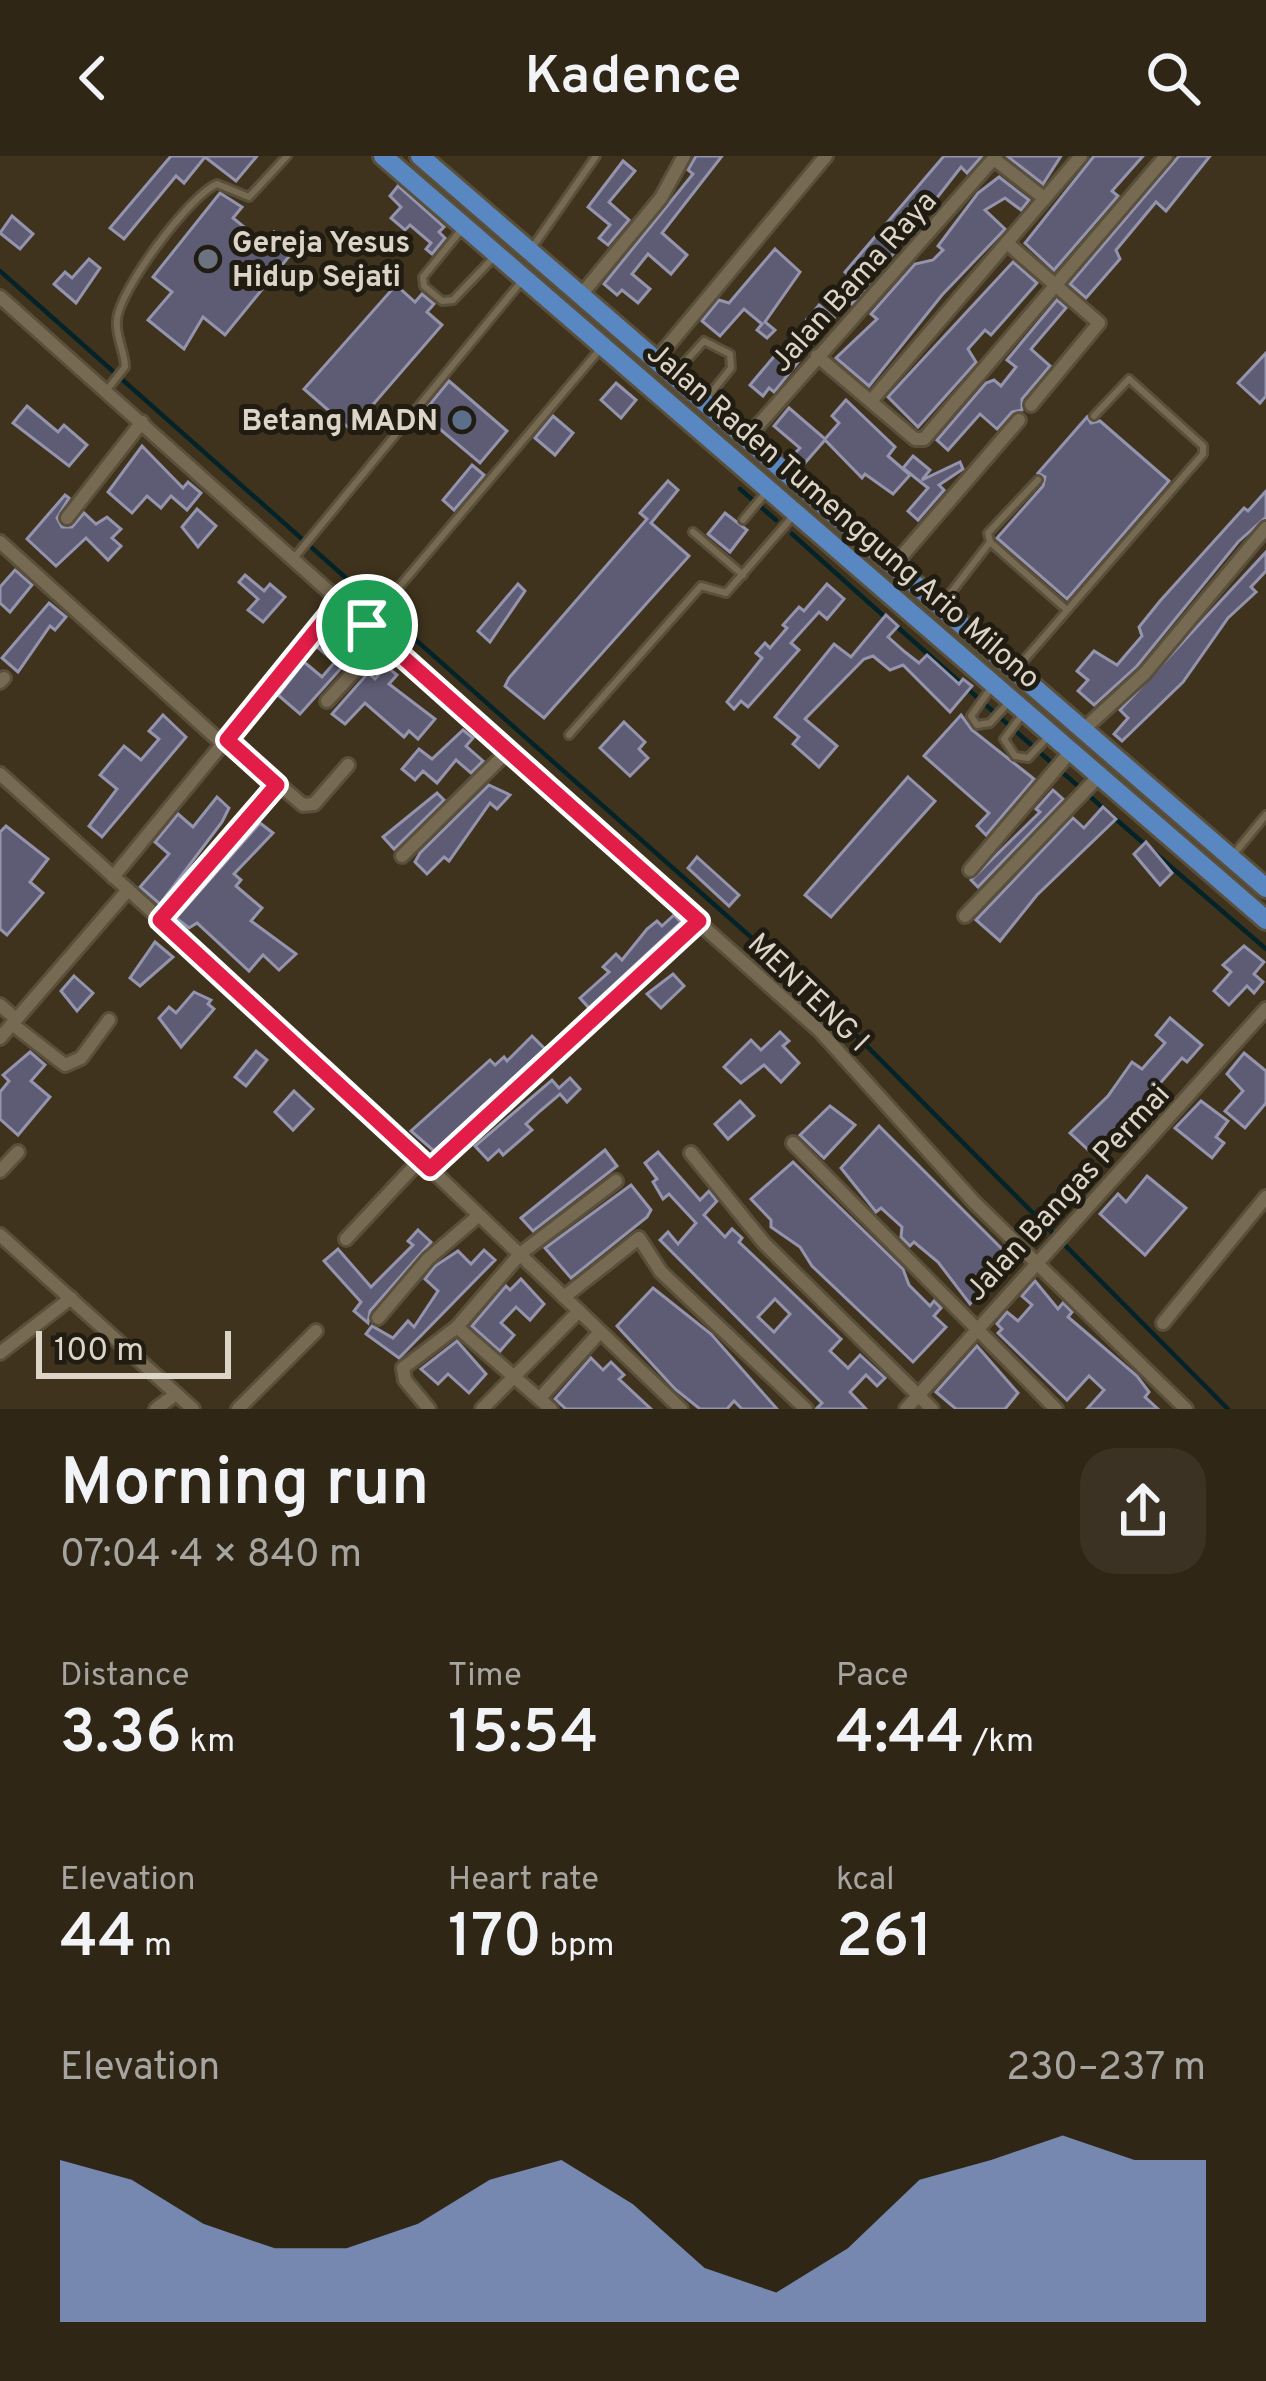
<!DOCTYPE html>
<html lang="en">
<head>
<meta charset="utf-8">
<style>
	body { margin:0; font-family:Overpass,sans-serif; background:#3b3223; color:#f1f3f6; height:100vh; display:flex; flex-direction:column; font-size:45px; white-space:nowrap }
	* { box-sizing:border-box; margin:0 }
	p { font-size:39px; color:#a7a5a1 }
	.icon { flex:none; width:66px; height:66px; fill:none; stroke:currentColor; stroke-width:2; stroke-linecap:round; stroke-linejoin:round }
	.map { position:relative; height:1253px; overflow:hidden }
	.panel { display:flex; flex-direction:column; background:#2f2616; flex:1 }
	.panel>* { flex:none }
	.scale { position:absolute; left:36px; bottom:30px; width:195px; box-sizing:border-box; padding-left:12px; border:6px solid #dbd4c7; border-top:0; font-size:33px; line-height:42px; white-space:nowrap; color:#dbd4c7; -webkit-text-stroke:9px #211c12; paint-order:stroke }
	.pin { position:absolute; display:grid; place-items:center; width:102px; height:102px; color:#fff; margin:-51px; border:6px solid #fff; border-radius:50%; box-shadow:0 3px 12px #0007 }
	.round { display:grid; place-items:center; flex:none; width:126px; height:126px; border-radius:36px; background:#3b3223 }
	.overview { display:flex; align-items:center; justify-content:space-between; height:204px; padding:0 60px }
	h1 { font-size:66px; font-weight:600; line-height:90px }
	.metrics { display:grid; grid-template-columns:repeat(3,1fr); gap:18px; height:204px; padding:12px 60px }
	.metrics div { display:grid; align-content:center }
	.metrics b { font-size:60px; font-weight:600 }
	.metrics small { font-size:33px; font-weight:400 }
	.metrics p { font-size:33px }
	.chart { height:336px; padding:24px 60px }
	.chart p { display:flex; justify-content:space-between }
	.chart svg { width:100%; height:216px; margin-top:12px; fill:#95b2f1; opacity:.7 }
	header { display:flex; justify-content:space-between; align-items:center; height:156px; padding:0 60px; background:#2f2616; font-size:54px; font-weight:600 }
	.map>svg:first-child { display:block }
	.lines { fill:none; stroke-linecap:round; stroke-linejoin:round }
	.stream { stroke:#032328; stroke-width:4.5 }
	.building { fill:#5d5c74; stroke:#9494ae; stroke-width:3; fill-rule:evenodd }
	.service-casing { stroke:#594f3b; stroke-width:12 }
	.minor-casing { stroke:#594f3b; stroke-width:18 }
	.trunk-casing { stroke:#594f3b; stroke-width:24 }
	.service { stroke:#776a52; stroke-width:6 }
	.minor { stroke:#776a52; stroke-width:12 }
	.trunk { stroke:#5887c1; stroke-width:18 }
	.route-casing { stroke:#fff; stroke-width:24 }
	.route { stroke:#e11d48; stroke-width:15 }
	.worship-dot { fill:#6b7280; stroke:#211c12; stroke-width:4.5 }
	.service-dot { fill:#5c6f8a; stroke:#211c12; stroke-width:4.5 }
	.labels { text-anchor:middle; stroke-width:10; stroke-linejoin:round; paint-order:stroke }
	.poi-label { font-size:30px; font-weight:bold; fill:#dbd4c7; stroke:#211c12; text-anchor:start }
	.street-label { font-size:30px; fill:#dbd4c7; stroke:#211c12 }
</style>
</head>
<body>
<header><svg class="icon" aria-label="back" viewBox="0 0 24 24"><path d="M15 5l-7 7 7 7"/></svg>Kadence<svg class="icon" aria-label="search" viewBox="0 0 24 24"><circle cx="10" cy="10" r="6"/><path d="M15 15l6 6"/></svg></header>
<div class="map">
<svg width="1266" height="1253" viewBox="0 0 1266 1253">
	<rect width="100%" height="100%" fill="#3f331d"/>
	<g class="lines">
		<!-- stream -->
		<g class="stream">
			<polyline points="0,115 816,839 1228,1253"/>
			<polyline points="740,333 776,364"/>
			<polyline points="792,378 886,462"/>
			<polyline points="895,469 1103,652"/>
			<polyline points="1111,659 1266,793"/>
		</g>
	</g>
	<!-- building -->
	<g class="building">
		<polygon points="171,0 257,0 236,25 205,1 184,27 176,20 124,83 110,72"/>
		<polygon points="696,0 722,0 662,77 687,99 671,118 648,98 632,118 650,133 638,147 622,134 617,139 604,128 693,18 688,14"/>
		<polygon points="944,0 982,0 967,17 961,11 889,103 885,99 866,121 871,125 852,148 843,140 847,136 842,132 851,121 845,116"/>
		<polygon points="1007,0 1061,0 1043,28"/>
		<polygon points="1094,0 1143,0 1112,35 1118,40 1054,114 1025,87"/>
		<polygon points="1179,0 1210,0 1166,55 1156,46 1116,94 1120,103 1086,142 1070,128"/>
		<polygon points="623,5 635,15 609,46 629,64 608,89 599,82 610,69 588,51"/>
		<polygon points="999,21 1029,44 1021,54 1005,42 985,54 1005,73 942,139 869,230 836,202 877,163 871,158 915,108 933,104 943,94 938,90 978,37"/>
		<polygon points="398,30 444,71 439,76 445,82 432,98 426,93 431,87 410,69 405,74 391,62 401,51 390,40"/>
		<polygon points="220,37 242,51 233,62 265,88 274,76 295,93 225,179 203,161 184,193 148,164 172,136 153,121"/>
		<polygon points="12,60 33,78 20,93 0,77"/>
		<polygon points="775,93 800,116 765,166 775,174 767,182 757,174 762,168 744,153 720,180 702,165 719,144 729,147"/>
		<polygon points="89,103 100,112 76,147 54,128 65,116 72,122"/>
		<polygon points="1013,106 1037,127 991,179 985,174 968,193 976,206 918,271 888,241"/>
		<polygon points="396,129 415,146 422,138 434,148 427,156 442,169 351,274 304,233"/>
		<polygon points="1057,144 1066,152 1031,193 1050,210 1022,243 1022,254 1012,256 997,273 980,258 948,294 937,284 986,227 994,224 1001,230 1016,211 1007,204"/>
		<polygon points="819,149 834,162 774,236 769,232 763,240 750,229 777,197 786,205 815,169 807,163"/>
		<polygon points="1266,197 1266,240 1260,247 1238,227"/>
		<polygon points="449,225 507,275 480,307 422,258"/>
		<polygon points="616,227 636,244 621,262 601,244"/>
		<polygon points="846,244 895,291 888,300 910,319 893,338 865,318 862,322 825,284 804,308 794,298 800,292 774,270 789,252 825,283 839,267 832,260"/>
		<polygon points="27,250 58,276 64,269 87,289 69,310 13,267"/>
		<polygon points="553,260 573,277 555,299 535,282"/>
		<polygon points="1087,261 1091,267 1100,265 1169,325 1067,443 997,382 1043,330 1045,321 1038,317"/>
		<polygon points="142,290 183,332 188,326 201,337 187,354 171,340 161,352 147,340 132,357 108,336"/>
		<polygon points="913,300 930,314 922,324 960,306 963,313 939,329 944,334 918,364 908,355 928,332 903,312"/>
		<polygon points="472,309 484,319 454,354 443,344"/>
		<polygon points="668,325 678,334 651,367 689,400 544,562 505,530 509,522 647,363 640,357"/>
		<polygon points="1266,335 1266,361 1238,386 1137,510 1094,549 1078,535 1088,524 1077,515 1094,495 1117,509 1142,480 1139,471 1160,445 1244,352 1248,355"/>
		<polygon points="65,339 69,342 57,362 62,371 72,371 84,357 96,368 107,361 121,373 112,382 121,390 108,404 86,382 56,410 27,383"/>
		<polygon points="197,353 216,370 198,391 182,371"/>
		<polygon points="725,357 747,374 730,396 708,378"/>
		<polygon points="1266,396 1266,415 1251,431 1256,436 1228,462 1183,526 1122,585 1114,578 1128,562 1120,554"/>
		<polygon points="15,414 32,429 10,456 0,447 0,431"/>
		<polygon points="245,419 264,435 270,428 285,441 263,466 248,454 258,443 239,426"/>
		<polygon points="518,428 525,435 490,486 478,475"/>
		<polygon points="827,428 844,443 827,463 819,456 791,487 799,494 748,551 741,545 734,553 727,546 762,502 756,497 765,487 770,492 787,472 783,469 799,451 804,455"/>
		<polygon points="49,447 66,461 55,474 50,470 18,516 2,502"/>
		<polygon points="886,459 898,470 888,481 905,496 919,507 927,499 959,528 963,523 972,530 950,556 903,509 890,514 873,500 864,503 805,563 837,590 819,611 793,588 799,581 775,561 834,488 851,501"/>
		<polygon points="339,463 362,489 300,558 278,539 304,506 322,521 335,506 316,490"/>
		<polygon points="386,510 397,519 389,528 435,563 418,583 409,575 404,581 365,547 345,568 332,558 368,517 375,523"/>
		<polygon points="163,559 186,581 102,681 89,670 117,633 100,619 124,590 141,604 159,583 149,575"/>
		<polygon points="961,559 972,574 1034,623 986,679 977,670 989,657 924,600"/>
		<polygon points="624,566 645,586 639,593 648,602 630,620 600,592"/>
		<polygon points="463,574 473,582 466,590 483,605 471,617 456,604 437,627 423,615 415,624 402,613 419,593 432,603"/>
		<polygon points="908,621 935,645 831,761 805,739"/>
		<polygon points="489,629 510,639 497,653 490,647 449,705 444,701 427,718 415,706 420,697"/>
		<polygon points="1053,634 1063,643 978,731 971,724 1040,656 1036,653"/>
		<polygon points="437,637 444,644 394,693 383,681"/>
		<polygon points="217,641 229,652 222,666 160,748 140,731 169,698 155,686 178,658 193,671"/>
		<polygon points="1103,651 1116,663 1037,739 1000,785 976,764 1073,662 1084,672"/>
		<polygon points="260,667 273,677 234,718 241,724 236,730 262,752 251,765 296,798 279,814 263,799 249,815 197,767 189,772 176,762"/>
		<polygon points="6,670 48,703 30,726 43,737 7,779 0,773 0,676"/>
		<polygon points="1146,686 1172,717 1160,729 1134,698"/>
		<polygon points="697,701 739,739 729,750 688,712"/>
		<polygon points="674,759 681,766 589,852 580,842 609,816 603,811 616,798 622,804 647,773 657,765 662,770"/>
		<polygon points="155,786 173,801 140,830 130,822"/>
		<polygon points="1244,790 1264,806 1254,818 1263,826 1254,837 1247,830 1229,849 1214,835 1231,816 1223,809"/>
		<polygon points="673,818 684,830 661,852 647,838"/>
		<polygon points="74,820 93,837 77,855 61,835"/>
		<polygon points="194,836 211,844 208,848 214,853 181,891 159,862 169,851 176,857"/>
		<polygon points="1170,862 1202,889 1187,906 1182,902 1096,1001 1070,977 1108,940 1132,906 1142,913 1165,887 1156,879"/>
		<polygon points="780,876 789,885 783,890 799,907 781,926 764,909 741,927 724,911 751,884 761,894"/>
		<polygon points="532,880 545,893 434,995 411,975 490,904 495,909 504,901 507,905"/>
		<polygon points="256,895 267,904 246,930 235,921"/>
		<polygon points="30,896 45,909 31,925 50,941 18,979 0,963 0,936 9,925 3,919"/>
		<polygon points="1244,897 1266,915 1266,947 1245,972 1225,955 1243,935 1227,918"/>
		<polygon points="570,922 580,933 567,946 560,938 540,955 526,968 532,974 503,999 499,994 488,1004 475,990 552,924 559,932"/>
		<polygon points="294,935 313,953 293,974 275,956"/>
		<polygon points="740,945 754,960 728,983 715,968"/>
		<polygon points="1201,945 1228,965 1216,981 1224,987 1212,1002 1175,972"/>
		<polygon points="830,950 855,969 824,1002 800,979"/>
		<polygon points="879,970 1004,1095 993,1107 1001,1113 970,1148 938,1106 914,1086 910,1090 901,1081 902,1071 881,1052 876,1056 841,1012"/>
		<polygon points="605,994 617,1010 533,1075 521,1062"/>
		<path d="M658,996L700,1044L709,1035L717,1045L704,1059L725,1081L732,1073L742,1082L739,1086L841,1183L830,1195L848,1212L860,1199L885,1222L877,1230L866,1219L850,1236L866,1253H816L822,1247L660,1084L668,1076L678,1088L696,1067L669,1038L663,1043L653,1026L657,1023L645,1007ZM775,1143L790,1158L774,1176L758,1161Z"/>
		<polygon points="793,1006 903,1113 909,1129 930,1150 934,1145 941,1152 934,1160 946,1171 913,1206 812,1110 800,1091 771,1071 771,1064 751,1043"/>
		<polygon points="1147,1020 1186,1052 1145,1099 1100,1058 1118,1038 1126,1046"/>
		<polygon points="631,1029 651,1054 647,1061 571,1122 545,1092"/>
		<polygon points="418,1074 431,1086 370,1155 368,1167 354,1155 361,1146 324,1105 338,1093 371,1131 413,1089 408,1085"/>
		<polygon points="484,1094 495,1104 399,1202 366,1178 372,1170 393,1182 408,1165 414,1171 438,1135 425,1123 435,1110 458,1095 471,1108"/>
		<polygon points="521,1123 544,1148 530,1164 516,1151 501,1167 514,1179 500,1195 472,1170 506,1130 510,1134"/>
		<polygon points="1035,1125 1058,1153 1063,1147 1072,1156 1068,1161 1137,1220 1149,1236 1145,1241 1158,1253 1087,1253 1104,1234 1089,1220 1067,1244 998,1177 1002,1173 997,1168 1007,1156 1018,1165 1032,1149 1022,1140"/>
		<polygon points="653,1132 711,1178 777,1253 742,1253 734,1245 727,1253 700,1253 675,1233 617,1170"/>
		<polygon points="457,1185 486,1218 469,1237 448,1218 438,1228 421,1213"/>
		<polygon points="977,1190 1018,1237 1005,1253 956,1253 936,1236"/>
		<polygon points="591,1202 603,1214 611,1206 624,1219 619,1223 651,1253 566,1253 555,1243"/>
	</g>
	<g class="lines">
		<defs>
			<g id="service">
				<polyline points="462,73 423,121 424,130 442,145 453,144 495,100"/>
				<polyline points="532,92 596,0"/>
				<polyline points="676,216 704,185 730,198 731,212 707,242"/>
				<path d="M106,235L125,211C125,196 115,180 117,164C119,134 190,39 217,28L249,41L287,0"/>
				<polyline points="743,364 767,335"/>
				<polyline points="693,376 743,419"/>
				<polyline points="990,386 1067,454"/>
				<polyline points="294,402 520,127"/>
				<polyline points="943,447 990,386 988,377 1038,324"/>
				<polyline points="367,469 601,192"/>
				<polyline points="1018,511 1203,298 1203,290 1129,223 1094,260"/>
				<polyline points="991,532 971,560 977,569 990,567 1009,546"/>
				<polyline points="1022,559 1004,583 1015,600 1028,602 1049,580"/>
				<polyline points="569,579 701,430 726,437 794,359"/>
				<polyline points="1233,699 1266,659"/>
			</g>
			<g id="minor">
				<polyline points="994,3 1044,42"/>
				<polyline points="1007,87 1099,167 1031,249"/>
				<polyline points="581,139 661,42 684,0"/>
				<polyline points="0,141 820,875 974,1046 1186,1253"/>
				<polyline points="817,200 915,283 924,283 1166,0"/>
				<polyline points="656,204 826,0"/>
				<polyline points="871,245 1081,0"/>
				<polyline points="747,282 996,0"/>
				<polyline points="67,362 142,266"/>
				<polyline points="0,386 223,588"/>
				<polyline points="894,409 1019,264"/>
				<polyline points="0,526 4,522"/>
				<polyline points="327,545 383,484"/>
				<polyline points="1084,573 1145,517 1266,372"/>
				<polyline points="227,584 303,649 314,648 348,609"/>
				<polyline points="0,618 334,920 681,1253"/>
				<polyline points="402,700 508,595"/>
				<polyline points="970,714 1071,595"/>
				<polyline points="113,721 340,445"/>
				<polyline points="965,760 1099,620"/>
				<polyline points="161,764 277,629"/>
				<polyline points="0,849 16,863"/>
				<polyline points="12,868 65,909 81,902 109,864"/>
				<polyline points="0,882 128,734"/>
				<polyline points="793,987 1056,1253"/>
				<polyline points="691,997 764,1087 932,1253"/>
				<polyline points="430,1013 699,765"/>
				<polyline points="0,1015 18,996"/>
				<polyline points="0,1079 193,1253"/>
				<polyline points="346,1083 420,1004"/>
				<polyline points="564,1141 639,1082 661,1116 806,1253"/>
				<polyline points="378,1162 428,1103 478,1060"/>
				<polyline points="1163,1167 1266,1041"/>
				<polyline points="457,1171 551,1253"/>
				<polyline points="0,1197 71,1142"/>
				<polyline points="540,1242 600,1176"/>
				<polyline points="156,1253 176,1238"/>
				<polyline points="238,1253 316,1175"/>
				<polyline points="429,1253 405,1224 403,1212 457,1171 520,1098 616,1025"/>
				<polyline points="482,1253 579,1155"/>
				<polyline points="906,1253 1266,853"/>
			</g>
			<g id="trunk">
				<polyline points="383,0 1266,764"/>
				<polyline points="420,0 1266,732"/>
			</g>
		</defs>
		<!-- service casing -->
		<use href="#service" class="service-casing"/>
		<!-- minor casing -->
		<use href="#minor" class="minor-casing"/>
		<!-- trunk casing -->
		<use href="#trunk" class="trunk-casing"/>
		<!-- service -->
		<use href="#service" class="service"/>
		<!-- minor -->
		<use href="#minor" class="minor"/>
		<!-- trunk -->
		<use href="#trunk" class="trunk"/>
	</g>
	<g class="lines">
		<defs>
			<polygon id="route" points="340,445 699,765 430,1013 160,764 277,629 227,584"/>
		</defs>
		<!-- route casing -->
		<use href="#route" class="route-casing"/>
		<!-- route -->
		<use href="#route" class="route"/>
	</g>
	<!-- markers -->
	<circle class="worship-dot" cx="208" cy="103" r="12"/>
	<circle class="service-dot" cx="462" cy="264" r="12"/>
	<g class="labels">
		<!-- poi labels -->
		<g class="poi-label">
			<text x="232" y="96">Gereja Yesus<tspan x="232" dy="34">Hidup Sejati</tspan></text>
			<text x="438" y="274" text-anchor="end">Betang MADN</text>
		</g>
		<!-- street labels -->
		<g class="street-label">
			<text transform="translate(853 125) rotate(-48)" y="10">Jalan Bama Raya</text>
			<text transform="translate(844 359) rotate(41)" y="10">Jalan Raden Tumenggung Ario Milono</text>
			<text transform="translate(809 836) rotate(44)" y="10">MENTENG I</text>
			<text transform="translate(1067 1036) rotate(-47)" y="10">Jalan Bangas Permai</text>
		</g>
	</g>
</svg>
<div class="scale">100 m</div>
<div class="pin" style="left:367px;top:469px;background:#1e9e55"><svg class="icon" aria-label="arrive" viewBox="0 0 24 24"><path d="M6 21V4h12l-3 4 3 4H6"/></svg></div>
</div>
<section class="panel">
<div class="overview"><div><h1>Morning run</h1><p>07:04 · 4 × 840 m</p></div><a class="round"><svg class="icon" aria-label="share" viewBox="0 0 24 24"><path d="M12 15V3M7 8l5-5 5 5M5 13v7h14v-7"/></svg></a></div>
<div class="metrics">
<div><p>Distance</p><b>3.36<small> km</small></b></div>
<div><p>Time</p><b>15:54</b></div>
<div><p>Pace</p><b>4:44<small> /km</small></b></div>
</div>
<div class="metrics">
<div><p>Elevation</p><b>44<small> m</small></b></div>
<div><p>Heart rate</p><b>170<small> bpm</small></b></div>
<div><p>kcal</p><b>261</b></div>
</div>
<div class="chart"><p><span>Elevation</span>230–237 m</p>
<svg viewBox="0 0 160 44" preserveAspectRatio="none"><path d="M0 44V11L10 15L20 24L30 29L40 29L50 24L60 15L70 11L80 20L90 33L100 38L110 29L120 15L130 11L140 6L150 11L160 11V44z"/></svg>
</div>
</section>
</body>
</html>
